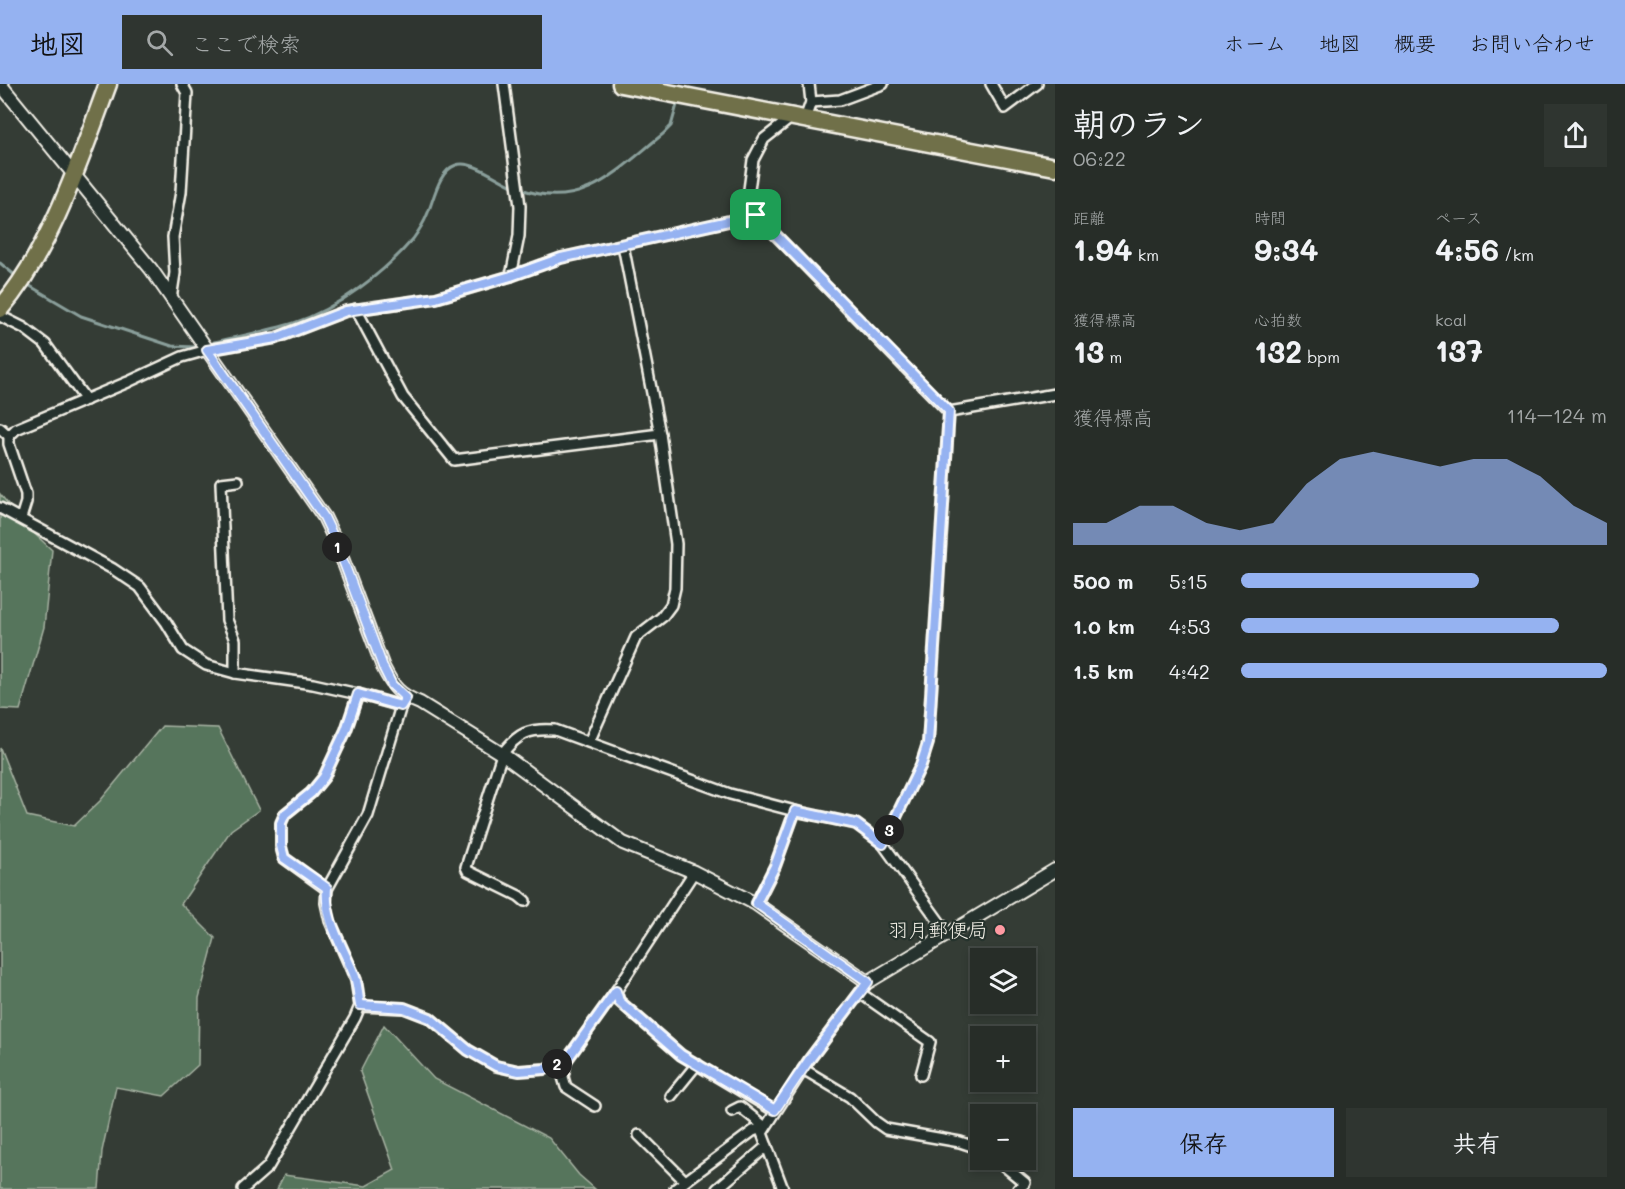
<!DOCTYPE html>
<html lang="ja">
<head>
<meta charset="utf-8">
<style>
	body { margin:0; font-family:Mali,"Klee One",sans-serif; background:#2f3530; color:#f1f3f6; height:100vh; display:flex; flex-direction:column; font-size:22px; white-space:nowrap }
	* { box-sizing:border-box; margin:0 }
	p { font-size:20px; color:#a4a8a8 }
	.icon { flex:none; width:33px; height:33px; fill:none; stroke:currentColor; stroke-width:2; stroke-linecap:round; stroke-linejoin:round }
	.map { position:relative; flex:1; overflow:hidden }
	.drawer { display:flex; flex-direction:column; background:#272d28; width:570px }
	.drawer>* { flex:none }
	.fabs { position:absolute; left:970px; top:864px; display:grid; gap:12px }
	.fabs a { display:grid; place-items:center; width:66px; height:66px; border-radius:0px; background:#272d28; box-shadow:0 3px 9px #0003,0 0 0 2px #434945; font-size:30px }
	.pin { position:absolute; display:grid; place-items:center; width:51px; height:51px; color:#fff; margin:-26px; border-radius:12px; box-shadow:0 3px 9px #0006 }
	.km { position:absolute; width:30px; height:30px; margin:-15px; border-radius:50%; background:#222; color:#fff; font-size:16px; line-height:30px; text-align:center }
	.round { display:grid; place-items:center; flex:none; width:63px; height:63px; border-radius:0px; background:#2f3530 }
	.headline { display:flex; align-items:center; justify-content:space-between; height:102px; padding:0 18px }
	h1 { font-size:33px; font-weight:700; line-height:45px }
	.metrics { display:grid; grid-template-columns:repeat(3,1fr); gap:9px; height:102px; padding:6px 18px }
	.metrics div { display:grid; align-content:center }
	.metrics b { font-size:30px; font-weight:700 }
	.metrics small { font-size:16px; font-weight:400 }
	.metrics p { font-size:16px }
	.chart { height:168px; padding:12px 18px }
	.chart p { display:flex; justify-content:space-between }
	.chart svg { width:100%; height:108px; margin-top:6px; fill:#95b2f1; opacity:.7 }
	.button { display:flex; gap:12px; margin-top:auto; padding:12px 18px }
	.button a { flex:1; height:69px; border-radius:0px; background:#95b2f1; color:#111; font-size:24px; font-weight:700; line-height:69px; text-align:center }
	.button a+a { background:#2f3530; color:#f1f3f6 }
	ul { padding:0 18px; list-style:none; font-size:20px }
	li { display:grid; grid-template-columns:96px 72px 1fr; align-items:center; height:45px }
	li i { height:15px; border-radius:8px; background:#95b2f1 }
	header { display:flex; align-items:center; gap:36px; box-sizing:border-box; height:84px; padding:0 30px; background:#95b2f1; color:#111 }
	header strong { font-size:28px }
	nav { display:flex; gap:33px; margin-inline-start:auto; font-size:21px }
	.search { width:420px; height:54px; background:#2f3530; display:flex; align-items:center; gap:15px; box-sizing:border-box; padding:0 21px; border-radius:0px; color:#a4a8a8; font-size:22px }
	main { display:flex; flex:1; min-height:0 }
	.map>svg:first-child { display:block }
	.green { fill:#57745c; stroke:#a6b2a2; stroke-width:1.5 }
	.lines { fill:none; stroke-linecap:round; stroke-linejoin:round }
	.stream { stroke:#8a9f9b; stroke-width:3 }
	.minor-casing { stroke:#f4f1e8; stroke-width:14 }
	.tertiary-casing { stroke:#f4f1e8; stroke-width:16 }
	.trunk-casing { stroke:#f4f1e8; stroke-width:21 }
	.minor { stroke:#26332d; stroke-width:9 }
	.tertiary { stroke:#26332d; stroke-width:12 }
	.trunk { stroke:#6f704a; stroke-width:16 }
	.route-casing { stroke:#fff; stroke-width:12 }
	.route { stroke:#95b2f1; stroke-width:8 }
	.poi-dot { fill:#ff9aa2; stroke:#26332d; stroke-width:2 }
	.labels { text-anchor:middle; stroke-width:4.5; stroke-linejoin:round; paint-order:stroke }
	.poi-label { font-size:20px; fill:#f4f1e8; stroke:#26332d; text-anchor:end }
</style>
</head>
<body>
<header>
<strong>地図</strong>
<div class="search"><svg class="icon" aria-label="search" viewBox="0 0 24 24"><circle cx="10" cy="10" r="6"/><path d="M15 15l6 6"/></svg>ここで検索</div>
<nav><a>ホーム</a><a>地図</a><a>概要</a><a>お問い合わせ</a></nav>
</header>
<main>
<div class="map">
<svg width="1055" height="1105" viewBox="0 0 1055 1105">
	<rect width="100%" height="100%" fill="#343c35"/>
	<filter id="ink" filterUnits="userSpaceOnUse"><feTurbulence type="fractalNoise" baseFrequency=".0167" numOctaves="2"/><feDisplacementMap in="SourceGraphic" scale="12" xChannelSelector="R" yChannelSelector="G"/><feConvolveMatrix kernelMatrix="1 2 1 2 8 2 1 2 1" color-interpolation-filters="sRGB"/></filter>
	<g filter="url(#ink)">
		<!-- green -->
		<g class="green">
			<polygon points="0,410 24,440 52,466 44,543 20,626 0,625"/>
			<polygon points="162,642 218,644 259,726 231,746 181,820 215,854 199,914 198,981 164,1012 116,1003 102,1067 99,1105 0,1105 0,664 27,732 74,742 100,717"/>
			<polygon points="384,941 434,995 549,1054 579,1091 595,1105 277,1105 284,1091 366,1102 395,1086 360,988"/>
		</g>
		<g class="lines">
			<!-- stream -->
			<g class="stream">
				<path d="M521,105C583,128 619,85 663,50L671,42L678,17"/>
				<polyline points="0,179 17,193"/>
				<polyline points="25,199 81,232 172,262 195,263"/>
				<path d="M214,258C240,252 268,247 294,239C337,225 384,189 413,155C418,148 424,139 427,131C434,116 438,87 456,81C472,75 499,97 515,103"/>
			</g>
			<defs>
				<g id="minor">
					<polyline points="504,0 520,122 519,152 511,192"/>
					<polyline points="991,0 1005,24 1037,0"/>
					<polyline points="811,18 840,16 883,0"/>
					<polyline points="792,33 764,55 753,76 748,113 756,131 949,328 1055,310"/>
					<polyline points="805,35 811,18 809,0"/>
					<polyline points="171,215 175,189 173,153 181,108 187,9 182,0"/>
					<polyline points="356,225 403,313 454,376 660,350 623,161"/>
					<polyline points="0,232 24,244 45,260 86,316"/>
					<polyline points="0,344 9,352"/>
					<polyline points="0,424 113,485 140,503 166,538 183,566 206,581 235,589 313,600 358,610 401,622"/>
					<polyline points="21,434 26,418 26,410 9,360 9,352 16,345 128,298 182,273 207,266 276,254 346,227 436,214 511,192 561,174 756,131"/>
					<polyline points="235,589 235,556 227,536 221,399 238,397"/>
					<polyline points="589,658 636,553 662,533 671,521 675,504 676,460 660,350"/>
					<polyline points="883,760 948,850"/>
					<polyline points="694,788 616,907 619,917 681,971 775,1027"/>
					<polyline points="327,805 284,774 281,763 281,739 285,730 311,709 324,693 346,646 358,610"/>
					<path d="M525,817L519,812L468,787L466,783L502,670C518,649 529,644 555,646L730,710L795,727L856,740L883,760L921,681L928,659L949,327"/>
					<polyline points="756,820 775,782 795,727"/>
					<polyline points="860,909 930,958 921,991"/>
					<polyline points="360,922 404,924 430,934 468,966 496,982 519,987 545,985 566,977 616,907"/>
					<polyline points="566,977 563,993 566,1003 595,1022"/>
					<polyline points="803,985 850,1013 876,1038 886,1045 960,1058 981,1065"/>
					<polyline points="671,1012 697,980"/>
					<polyline points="732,1027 740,1023 765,1043"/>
					<polyline points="639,1051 685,1097"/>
					<polyline points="997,1076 1025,1099 1018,1105"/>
					<polyline points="243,1105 268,1083 355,934 360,922 356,896 330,837 326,819 327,805 368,731 401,622 406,614"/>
					<polyline points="675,1105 753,1047 765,1043"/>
					<polyline points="717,1105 767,1062"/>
					<polyline points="783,1105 762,1049 809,976 868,898"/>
				</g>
				<path id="tertiary" d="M0,0L151,185L324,433L336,458L383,583C393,603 399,611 420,619L502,670L623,759L694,788L756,820L868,898L1055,786"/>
				<g id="trunk">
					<polyline points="621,0 1055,83"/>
					<path d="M0,225C51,166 81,73 108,0"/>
				</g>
			</defs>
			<!-- minor casing -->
			<use href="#minor" class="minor-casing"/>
			<!-- tertiary casing -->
			<use href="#tertiary" class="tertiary-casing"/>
			<!-- trunk casing -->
			<use href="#trunk" class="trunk-casing"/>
			<!-- minor -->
			<use href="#minor" class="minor"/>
			<!-- tertiary -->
			<use href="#tertiary" class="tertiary"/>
			<!-- trunk -->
			<use href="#trunk" class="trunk"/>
		</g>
	</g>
	<g class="lines" filter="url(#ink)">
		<defs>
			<path id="route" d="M756,131L949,327L928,659L921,681L883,760L856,740L795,727L775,782L756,819L868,898L809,976L775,1026L681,971L619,917L616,907L566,977L545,985L519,987L496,982L468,966L430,934L404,924L360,921C358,912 358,902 355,893C344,864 324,837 327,804L284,774L281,762V739L285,730L311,709L324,693L346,646L358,610L401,622L406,614L392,601L383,583L336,458L324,433L207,266L276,254L346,227L436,214L511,192L561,174Z"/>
		</defs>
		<!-- route casing -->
		<use href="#route" class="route-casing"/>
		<!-- route -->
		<use href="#route" class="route"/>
	</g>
	<!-- markers -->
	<circle class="poi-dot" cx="1000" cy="846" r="6"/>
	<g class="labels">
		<!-- poi labels -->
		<g class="poi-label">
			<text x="988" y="853">羽月郵便局</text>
		</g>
	</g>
</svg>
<div class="fabs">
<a><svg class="icon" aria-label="layers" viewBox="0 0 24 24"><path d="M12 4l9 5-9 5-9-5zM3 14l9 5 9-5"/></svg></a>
<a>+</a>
<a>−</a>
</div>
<div class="pin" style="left:756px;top:131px;background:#1e9e55"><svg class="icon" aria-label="arrive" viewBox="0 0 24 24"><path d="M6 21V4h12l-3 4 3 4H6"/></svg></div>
<b class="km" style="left:337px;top:463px">1</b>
<b class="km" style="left:557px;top:980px">2</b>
<b class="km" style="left:889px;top:746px">3</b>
</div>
<section class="drawer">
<div class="headline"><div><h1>朝のラン</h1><p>06:22</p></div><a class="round"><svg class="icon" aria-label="share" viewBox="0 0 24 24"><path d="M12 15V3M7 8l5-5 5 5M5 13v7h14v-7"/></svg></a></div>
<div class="metrics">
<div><p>距離</p><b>1.94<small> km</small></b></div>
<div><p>時間</p><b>9:34</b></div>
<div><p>ペース</p><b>4:56<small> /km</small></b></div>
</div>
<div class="metrics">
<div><p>獲得標高</p><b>13<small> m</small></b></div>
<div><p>心拍数</p><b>132<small> bpm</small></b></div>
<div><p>kcal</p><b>137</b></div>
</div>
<div class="chart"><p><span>獲得標高</span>114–124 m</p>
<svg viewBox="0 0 160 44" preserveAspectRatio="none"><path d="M0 44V35L10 35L20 28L30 28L40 35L50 38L60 35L70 19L80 9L90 6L100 9L110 12L120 9L130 9L140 16L150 28L160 35V44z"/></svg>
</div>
<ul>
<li><b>500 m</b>5:15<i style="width:65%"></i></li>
<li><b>1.0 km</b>4:53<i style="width:87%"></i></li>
<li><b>1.5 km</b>4:42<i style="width:100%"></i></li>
</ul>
<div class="button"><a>保存</a><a>共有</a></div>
</section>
</main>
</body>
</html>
